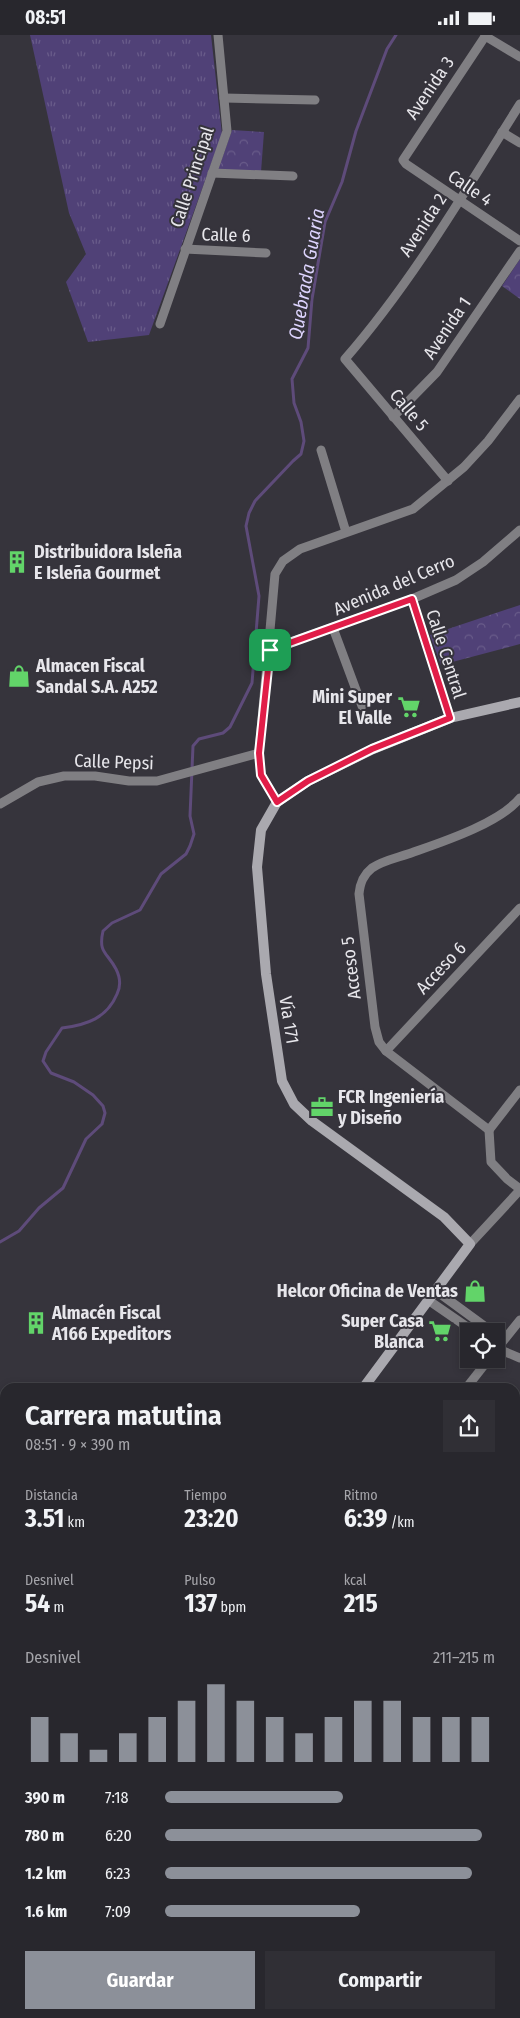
<!DOCTYPE html>
<html lang="es">
<head>
<meta charset="utf-8">
<style>
	body { margin:0; font-family:"Fira Sans Condensed",sans-serif; background:#302f35; color:#f1f3f6; height:100vh; display:flex; flex-direction:column; font-size:19px; white-space:nowrap }
	* { box-sizing:border-box; margin:0 }
	p { font-size:16px; color:#a5a5aa }
	.icon { flex:none; width:28px; height:28px; fill:none; stroke:currentColor; stroke-width:2; stroke-linecap:round; stroke-linejoin:round }
	.map { position:relative; flex:1; overflow:hidden }
	.panel { position:absolute; left:0px; top:1348px; width:520px; height:636px; display:flex; flex-direction:column; background:#28272d; border-radius:15px 15px 0 0; box-shadow:0 2px 8px #0003,0 0 0 1px #444449 }
	.panel>* { flex:none }
	.buttons { position:absolute; left:460px; top:1288px; display:grid; gap:10px }
	.buttons a { display:grid; place-items:center; width:45px; height:45px; border-radius:0px; background:#28272d; box-shadow:0 2px 8px #0003,0 0 0 1px #444449; font-size:25px }
	.pin { position:absolute; display:grid; place-items:center; width:42px; height:42px; color:#fff; margin:-21px; border-radius:10px; box-shadow:0 2px 8px #0006 }
	.round { display:grid; place-items:center; flex:none; width:52px; height:52px; border-radius:0px; background:#302f35 }
	.headline { display:flex; align-items:center; justify-content:space-between; height:85px; padding:0 25px }
	h1 { font-size:28px; font-weight:700; line-height:38px }
	.figures { display:grid; grid-template-columns:repeat(3,1fr); gap:8px; height:85px; padding:5px 25px }
	.figures div { display:grid; align-content:center }
	.figures b { font-size:25px; font-weight:700 }
	.figures small { font-size:14px; font-weight:400 }
	.figures p { font-size:14px }
	.chart { height:140px; padding:10px 25px }
	.chart p { display:flex; justify-content:space-between }
	.chart svg { width:100%; height:90px; margin-top:5px; stroke:#8c9099; stroke-width:6 }
	.cta { display:flex; gap:10px; margin-top:auto; padding:10px 25px }
	.cta a { flex:1; height:58px; border-radius:0px; background:#8c9099; color:#fff; font-size:20px; font-weight:700; line-height:58px; text-align:center }
	.cta a+a { background:#302f35; color:#f1f3f6 }
	ul { padding:0 25px; list-style:none; font-size:16px }
	li { display:grid; grid-template-columns:80px 60px 1fr; align-items:center; height:38px }
	li i { height:12px; border-radius:6px; background:#8c9099 }
	.status { display:flex; justify-content:space-between; align-items:center; height:35px; padding:0 25px; background:#28272d; direction:ltr }
	.status svg { height:14px; fill:currentColor }
	.map>svg:first-child { display:block }
	.grass { fill:url(#grass-tufts) }
	.forest { fill:url(#forest-crowns) }
	.lines { fill:none; stroke-linecap:round; stroke-linejoin:round }
	.stream { stroke:#5e4b7a; stroke-width:3 }
	.minor { stroke:#807f83; stroke-width:9 }
	.secondary { stroke:#aaa9af; stroke-width:10 }
	.route-casing { stroke:#fff; stroke-width:10 }
	.route { stroke:#e11d48; stroke-width:6 }
	.labels { text-anchor:middle; stroke-width:4; stroke-linejoin:round; paint-order:stroke }
	.street-label { font-size:18px; fill:#e7e6eb; stroke:#36343c }
	.poi-label { font-size:18px; font-weight:bold; fill:#e7e6eb; stroke:#36343c; text-anchor:start }
	.water-label { font-size:19px; font-style:italic; fill:#dcd3fc; stroke:#36343c }
</style>
</head>
<body>
<div class="status"><b>08:51</b><svg viewBox="0 0 49 12"><path d="M0 12V9h3v3zM5 12V6h3v6zM10 12V3h3v9zM15 12V0h3v12zM26 1h20v11H26zM47 4h2v5h-2z"/></svg></div>
<div class="map">
<svg width="520" height="1983" viewBox="0 0 520 1983">
	<defs>
		<pattern id="grass-tufts" width="24" height="20" patternUnits="userSpaceOnUse" patternTransform="scale(1.25)"><rect width="24" height="20" fill="#504177"/><path d="M3 7l-1-3M5 7V3M7 7l1-3M15 17l-1-3M17 17v-4M19 17l1-3" fill="none" stroke="#695c8a"/></pattern>
		<pattern id="forest-crowns" width="20" height="18" patternUnits="userSpaceOnUse" patternTransform="scale(1.25)"><rect width="20" height="18" fill="#504177"/><path d="M2 6a3 3 0 1 1 6 0M12 15a3 3 0 1 1 6 0" fill="none" stroke="#695c8a"/></pattern>
	</defs>
	<rect width="100%" height="100%" fill="#36343c"/>
	<!-- grass -->
	<polygon class="grass" points="30,0 211,0 222,99 149,300 88,307 66,247 86,219 69,178"/>
	<!-- forest -->
	<g class="forest">
		<polygon points="232,95 264,97 261,137 218,135"/>
		<polygon points="520,224 520,264 502,251"/>
		<polygon points="520,570 520,609 441,630 430,600"/>
	</g>
	<g class="lines">
		<!-- stream -->
		<path class="stream" d="M0,1207L19,1196L39,1173L63,1153L86,1104L102,1089L105,1078L103,1071L93,1060L74,1047L51,1038L43,1026L46,1017L62,993C87,990 107,983 117,959C121,951 120,942 116,934C107,917 98,918 103,896L112,888L140,875L161,839L186,819L190,811L194,799L190,781L193,711L199,704L223,698L230,692L252,648L259,561L246,491L249,478L255,466L293,426L301,419L304,406L301,387L294,368L292,344L308,313L312,264L325,187L342,147L356,96L387,14L396,0"/>
		<!-- minor -->
		<g class="minor">
			<polyline points="486,0 403,125 406,129 520,206"/>
			<polyline points="485,1 520,22"/>
			<polyline points="224,63 315,65"/>
			<polyline points="502,97 520,108"/>
			<polyline points="212,138 293,141"/>
			<polyline points="185,214 266,218"/>
			<polyline points="160,289 227,96 218,0"/>
			<polyline points="393,382 437,337 520,216"/>
			<polyline points="321,415 346,497"/>
			<path d="M448,446L345,324C413,246 465,156 520,69"/>
			<polyline points="412,564 450,683"/>
			<polyline points="333,593 362,671"/>
			<polyline points="269,615 412,564 456,545 483,527 520,495"/>
			<path d="M520,763C499,789 439,808 408,819C396,823 382,826 372,833C363,840 360,848 359,859L375,992L379,1007L386,1016L489,1095L520,1055"/>
			<polyline points="277,767 261,740 259,718 275,539 283,526 300,514 413,474 464,432 488,406 520,364"/>
			<polyline points="0,769 38,747 64,741 95,741 129,746 157,746 259,718"/>
			<polyline points="386,1016 520,873"/>
			<polyline points="489,1095 491,1127 507,1144 520,1154"/>
			<polyline points="470,1209 520,1155"/>
			<polyline points="435,1255 491,1296"/>
			<polyline points="428,1265 473,1296"/>
			<polyline points="496,1313 520,1323"/>
			<polyline points="496,1315 520,1285"/>
			<polyline points="467,1352 489,1324"/>
			<polyline points="515,1422 520,1420"/>
			<polyline points="515,1519 520,1517"/>
			<polyline points="515,1580 520,1577"/>
			<polyline points="515,1684 520,1718"/>
			<polyline points="515,1834 520,1832"/>
			<polyline points="515,1971 520,1976"/>
			<polyline points="329,1979 335,1981 344,1979"/>
		</g>
		<!-- secondary -->
		<g class="secondary">
			<polyline points="364,1352 470,1209 444,1182 312,1086 294,1069 282,1046 266,939 257,832 261,795 277,767 308,746 373,714 450,683 520,667"/>
			<polyline points="121,1983 122,1979"/>
		</g>
	</g>
	<g class="lines">
		<defs>
			<polygon id="route" points="412,564 450,683 372,714 308,746 277,767 261,740 259,718 270,615"/>
		</defs>
		<!-- route casing -->
		<use href="#route" class="route-casing"/>
		<!-- route -->
		<use href="#route" class="route"/>
	</g>
	<!-- icons -->
	<defs>
		<symbol id="building-bare" viewBox="-9 -9 18 18"><path d="M-4-6H4V6H1V3H-1V6H-4ZM-2.5-4.3h1.7v1.8h-1.7ZM.8-4.3h1.7v1.8H.8ZM-2.5-1h1.7V.8h-1.7ZM.8-1h1.7V.8H.8Z" fill="#62d469" stroke="#36343c" stroke-width="2.5" paint-order="stroke"/></symbol>
		<symbol id="shop-bare" viewBox="-9 -9 18 18"><path d="M-5-2.5h2.3a2.7 3.5 0 0 1 5.4 0H5L5.5 6h-11ZM-1.5-2.5h3a1.5 2.3 0 0 0-3 0Z" fill="#62d469" stroke="#36343c" stroke-width="2.5" paint-order="stroke"/></symbol>
		<symbol id="supermarket-bare" viewBox="-9 -9 18 18"><path d="M-6-5.5h2.5l.6 2H6L4.5 2H-2.5L-4.4-4H-6ZM-1.5 3.2a1.3 1.3 0 1 0 .1 0ZM3 3.2a1.3 1.3 0 1 0 .1 0Z" fill="#62d469" stroke="#36343c" stroke-width="2.5" paint-order="stroke"/></symbol>
		<symbol id="office-bare" viewBox="-9 -9 18 18"><path d="M-6-3h4V-5.5h4V-3h4V5H-6ZM-1-4.5V-3h2v-1.5ZM-6 0V1H6V0Z" fill="#62d469" stroke="#36343c" stroke-width="2.5" paint-order="stroke"/></symbol>
	</defs>
	<g fill-rule="evenodd">
		<use href="#building-bare" x="1" y="511" width="32" height="32"/>
		<use href="#shop-bare" x="3" y="625" width="32" height="32"/>
		<use href="#supermarket-bare" x="393" y="656" width="32" height="32"/>
		<use href="#office-bare" x="306" y="1056" width="32" height="32"/>
		<use href="#shop-bare" x="459" y="1240" width="32" height="32"/>
		<use href="#building-bare" x="20" y="1272" width="32" height="32"/>
		<use href="#supermarket-bare" x="424" y="1280" width="32" height="32"/>
	</g>
	<g class="labels">
		<!-- street labels -->
		<g class="street-label">
			<text transform="translate(430 53) rotate(-56)" y="6">Avenida 3</text>
			<text transform="translate(192 142) rotate(-72)" y="6">Calle Principal</text>
			<text transform="translate(470 153) rotate(34)" y="6">Calle 4</text>
			<text transform="translate(423 190) rotate(-57)" y="6">Avenida 2</text>
			<text transform="translate(226 200) rotate(2)" y="6">Calle 6</text>
			<text transform="translate(447 293) rotate(-56)" y="6">Avenida 1</text>
			<text transform="translate(409 375) rotate(50)" y="6">Calle 5</text>
			<text transform="translate(394 550) rotate(-23)" y="6">Avenida del Cerro</text>
			<text transform="translate(446 619) rotate(72)" y="6">Calle Central</text>
			<text transform="translate(114 727) rotate(2)" y="6">Calle Pepsi</text>
			<text transform="translate(351 933) rotate(-97)" y="6">Acceso 5</text>
			<text transform="translate(441 933) rotate(-47)" y="6">Acceso 6</text>
			<text transform="translate(289 985) rotate(81)" y="6">Vía 171</text>
		</g>
		<!-- poi labels -->
		<g class="poi-label">
			<text x="34" y="523">Distribuidora Isleña<tspan x="34" dy="21">E Isleña Gourmet</tspan></text>
			<text x="36" y="637">Almacen Fiscal<tspan x="36" dy="21">Sandal S.A. A252</tspan></text>
			<text x="392" y="668" text-anchor="end">Mini Super<tspan x="392" dy="21">El Valle</tspan></text>
			<text x="338" y="1068">FCR Ingeniería<tspan x="338" dy="21">y Diseño</tspan></text>
			<text x="458" y="1262" text-anchor="end">Helcor Oficina de Ventas</text>
			<text x="52" y="1284">Almacén Fiscal<tspan x="52" dy="21">A166 Expeditors</tspan></text>
			<text x="424" y="1292" text-anchor="end">Super Casa<tspan x="424" dy="21">Blanca</tspan></text>
		</g>
		<!-- water labels -->
		<g class="water-label">
			<text transform="translate(306 239) rotate(-80)" y="7">Quebrada Guaria</text>
		</g>
	</g>
</svg>
<div class="buttons">
<a><svg class="icon" aria-label="locate" viewBox="0 0 24 24"><circle cx="12" cy="12" r="6"/><path d="M12 2v4M12 18v4M2 12h4M18 12h4"/></svg></a>
</div>
<div class="pin" style="left:270px;top:615px;background:#1e9e55"><svg class="icon" aria-label="arrive" viewBox="0 0 24 24"><path d="M6 21V4h12l-3 4 3 4H6"/></svg></div>
<section class="panel">
<div class="headline"><div><h1>Carrera matutina</h1><p>08:51 · 9 × 390 m</p></div><a class="round"><svg class="icon" aria-label="share" viewBox="0 0 24 24"><path d="M12 15V3M7 8l5-5 5 5M5 13v7h14v-7"/></svg></a></div>
<div class="figures">
<div><p>Distancia</p><b>3.51<small> km</small></b></div>
<div><p>Tiempo</p><b>23:20</b></div>
<div><p>Ritmo</p><b>6:39<small> /km</small></b></div>
</div>
<div class="figures">
<div><p>Desnivel</p><b>54<small> m</small></b></div>
<div><p>Pulso</p><b>137<small> bpm</small></b></div>
<div><p>kcal</p><b>215</b></div>
</div>
<div class="chart"><p><span>Desnivel</span>211–215 m</p>
<svg viewBox="0 0 160 44" preserveAspectRatio="none"><path d="M5 44V22M15 44V30M25 44V38M35 44V30M45 44V22M55 44V14M65 44V6M75 44V14M85 44V22M95 44V30M105 44V22M115 44V14M125 44V14M135 44V22M145 44V22M155 44V22"/></svg>
</div>
<ul>
<li><b>390 m</b>7:18<i style="width:54%"></i></li>
<li><b>780 m</b>6:20<i style="width:96%"></i></li>
<li><b>1.2 km</b>6:23<i style="width:93%"></i></li>
<li><b>1.6 km</b>7:09<i style="width:59%"></i></li>
</ul>
<div class="cta"><a>Guardar</a><a>Compartir</a></div>
</section>
</div>
</body>
</html>
